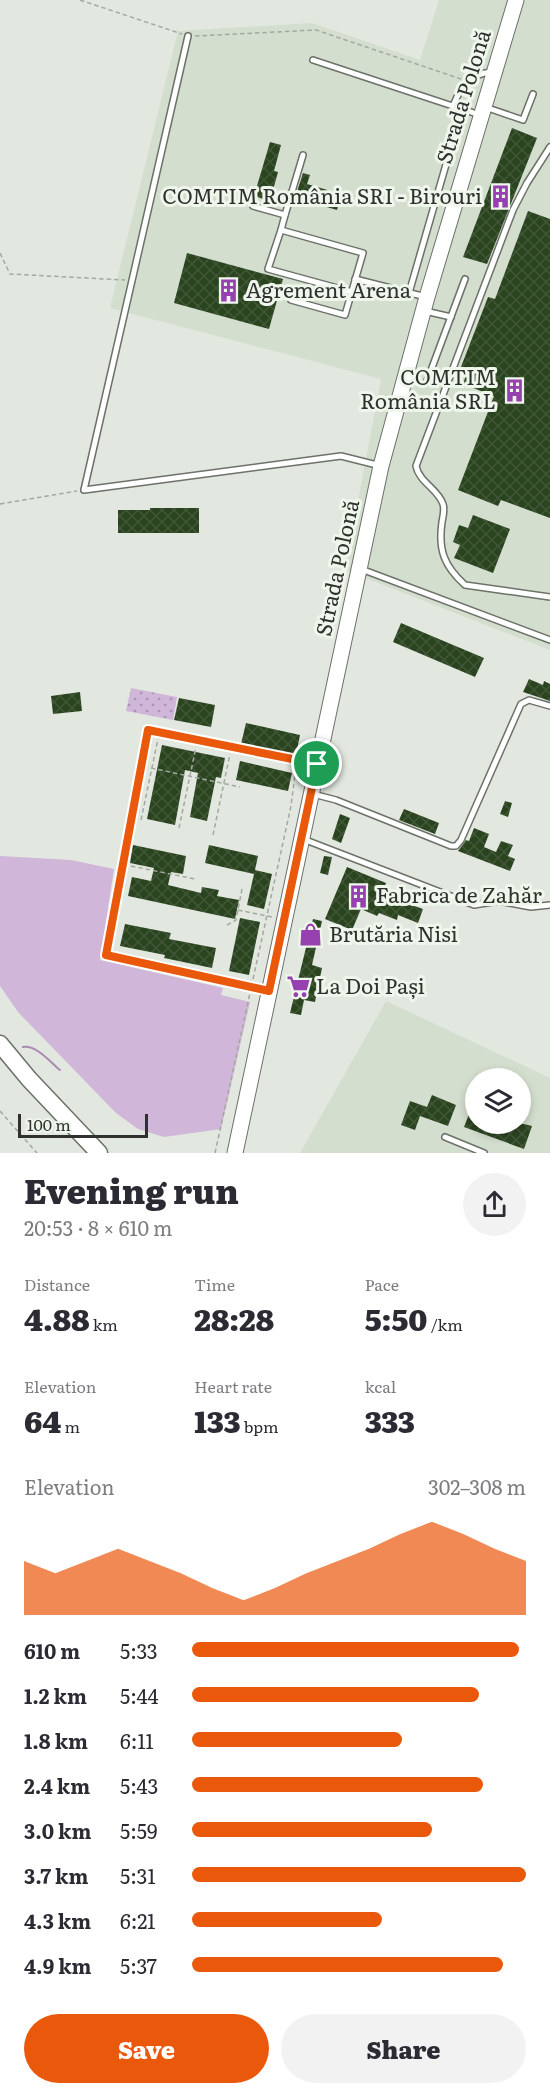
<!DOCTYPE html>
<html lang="en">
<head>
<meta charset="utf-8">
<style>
	body { margin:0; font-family:Literata,serif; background:#f2f2f3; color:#2b2b33; height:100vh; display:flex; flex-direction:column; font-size:22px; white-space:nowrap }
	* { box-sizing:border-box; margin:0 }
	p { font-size:20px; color:#7c7c81 }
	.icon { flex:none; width:33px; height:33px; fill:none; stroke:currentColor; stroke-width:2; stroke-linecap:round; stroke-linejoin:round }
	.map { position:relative; height:1153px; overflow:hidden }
	.panel { display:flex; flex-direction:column; background:#fff; flex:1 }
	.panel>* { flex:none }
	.tools { position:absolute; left:465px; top:1068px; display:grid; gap:12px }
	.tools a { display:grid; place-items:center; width:66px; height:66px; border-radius:50%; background:#fff; box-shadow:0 3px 9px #0003; font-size:30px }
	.scale { position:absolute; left:18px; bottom:15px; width:130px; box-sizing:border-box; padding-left:6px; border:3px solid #2f312e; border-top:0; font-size:16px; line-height:21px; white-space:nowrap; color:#2f312e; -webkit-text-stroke:4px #eff6ec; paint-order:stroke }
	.pin { position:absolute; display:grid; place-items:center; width:51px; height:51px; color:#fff; margin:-26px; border:3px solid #fff; border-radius:50%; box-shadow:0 2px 6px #0007 }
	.round { display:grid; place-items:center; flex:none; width:63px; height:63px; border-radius:32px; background:#f2f2f3 }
	.summary { display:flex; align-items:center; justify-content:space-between; height:102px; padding:0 24px }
	h1 { font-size:33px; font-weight:800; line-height:45px }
	.metrics { display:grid; grid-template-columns:repeat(3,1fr); gap:9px; height:102px; padding:6px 24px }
	.metrics div { display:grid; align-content:center }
	.metrics b { font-size:30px; font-weight:800 }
	.metrics small { font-size:16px; font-weight:400 }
	.metrics p { font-size:16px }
	.chart { height:168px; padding:12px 24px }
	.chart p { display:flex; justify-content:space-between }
	.chart svg { width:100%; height:108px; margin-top:6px; fill:#ea580c; opacity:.7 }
	.cta { display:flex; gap:12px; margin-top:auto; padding:12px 24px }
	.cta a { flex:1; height:69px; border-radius:36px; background:#ea580c; color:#fff; font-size:24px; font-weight:800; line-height:69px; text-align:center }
	.cta a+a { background:#f2f2f3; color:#2b2b33 }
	ul { padding:0 24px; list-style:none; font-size:20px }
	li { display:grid; grid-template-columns:96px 72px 1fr; align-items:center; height:45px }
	li i { height:15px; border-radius:8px; background:#ea580c }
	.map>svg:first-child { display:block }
	.built { fill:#d3dece; fill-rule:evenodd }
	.green { fill:#d0b6d8 }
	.park { fill:url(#park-dots) }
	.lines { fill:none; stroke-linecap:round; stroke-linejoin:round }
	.stream { stroke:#a789b1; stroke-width:2 }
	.building { fill:url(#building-cross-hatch) }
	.lane-casing { stroke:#6c7169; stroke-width:8 }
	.secondary-casing { stroke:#6c7169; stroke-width:17 }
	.primary-casing { stroke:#6c7169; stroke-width:19 }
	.path { stroke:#a4a8a1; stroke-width:1.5; stroke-dasharray:4.5 3; stroke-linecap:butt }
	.lane { stroke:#fff; stroke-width:5 }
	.secondary { stroke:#fff; stroke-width:15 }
	.primary { stroke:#fff; stroke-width:16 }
	.route-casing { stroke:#fff; stroke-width:12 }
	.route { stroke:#ea580c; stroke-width:8 }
	.labels { text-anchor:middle; stroke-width:6; stroke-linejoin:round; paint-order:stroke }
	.street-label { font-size:21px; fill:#2f312e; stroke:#eff6ec }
	.poi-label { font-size:21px; fill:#2f312e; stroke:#eff6ec; text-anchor:start }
</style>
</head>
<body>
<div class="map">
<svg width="550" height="1153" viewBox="0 0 550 1153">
	<defs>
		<pattern id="park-dots" width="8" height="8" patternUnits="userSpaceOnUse" patternTransform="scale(1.5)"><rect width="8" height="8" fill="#d0b6d8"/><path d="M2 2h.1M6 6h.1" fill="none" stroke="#a995b0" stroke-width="1.8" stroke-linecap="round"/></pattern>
		<pattern id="building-cross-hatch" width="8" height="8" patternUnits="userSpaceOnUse" patternTransform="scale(1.5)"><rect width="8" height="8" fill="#2b4420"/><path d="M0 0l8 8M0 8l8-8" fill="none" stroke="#425738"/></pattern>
	</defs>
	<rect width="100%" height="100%" fill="#e2e8df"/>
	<!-- built -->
	<g class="built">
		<polygon points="439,0 550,0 550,650 345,570 381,379 110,308 178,31 312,23 420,60"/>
		<path d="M386,1001L550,1078V1153H300ZM476,1078H520V1124H476Z"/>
	</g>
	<!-- green -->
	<polygon class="green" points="0,856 71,860 114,869 100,960 223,988 221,995 250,1002 221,1129 164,1137 138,1129 116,1113 18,1012 0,986"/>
	<!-- park -->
	<polygon class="park" points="131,688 177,697 173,720 126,711"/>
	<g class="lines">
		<!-- stream -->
		<path class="stream" d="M23,1047C37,1045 50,1062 60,1070"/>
	</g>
	<!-- building -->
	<g class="building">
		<polygon points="512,128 537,138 487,264 463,257"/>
		<polygon points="270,142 281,145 274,171 278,172 270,201 254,196"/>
		<polygon points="303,173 310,175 307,184 341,194 337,210 295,198"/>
		<polygon points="528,211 550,219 550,518 501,500 498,506 458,490 494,396 463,384 466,375 459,372 488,297 495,299"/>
		<polygon points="187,253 283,279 269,329 174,303"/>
		<polygon points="150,508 199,508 199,533 118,533 118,510 150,510"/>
		<polygon points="473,515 510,529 493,573 454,558 460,545 453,542 459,525 468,528"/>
		<polygon points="401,623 484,658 475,677 393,642"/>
		<polygon points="529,679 543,685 544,681 550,684 550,701 523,692"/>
		<polygon points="80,692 82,711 53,714 51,696"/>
		<polygon points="179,698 215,705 211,727 174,720"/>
		<polygon points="246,723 300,735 296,755 241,744"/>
		<polygon points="162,745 225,758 221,778 216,777 207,821 190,817 198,773 185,770 175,825 147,819"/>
		<polygon points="240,761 292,773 288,791 236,780"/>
		<polygon points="505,801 512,803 508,817 500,814"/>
		<polygon points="404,809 439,823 435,834 399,820"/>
		<polygon points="340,814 350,818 341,843 332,839"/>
		<polygon points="474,828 489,834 484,847 496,852 501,841 513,845 508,856 515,859 510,871 458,851 466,840 469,841"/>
		<polygon points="133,845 186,856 183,874 171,872 168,885 201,893 202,887 219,890 217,896 239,900 235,919 128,896 132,877 151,881 154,868 130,863"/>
		<polygon points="209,845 258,856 255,870 272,874 264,909 247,905 254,874 205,863"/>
		<polygon points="324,856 332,857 328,875 320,873"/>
		<polygon points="347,867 386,883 381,896 405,906 406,903 423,909 418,923 398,915 397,920 379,913 377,916 361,909 352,930 325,919"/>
		<polygon points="240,918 260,922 249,975 229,971"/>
		<polygon points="313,919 322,921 312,965 322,968 315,1002 304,1000 301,1015 290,1013"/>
		<polygon points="125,924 171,933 169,939 216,948 212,968 164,958 165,955 120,946"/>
		<polygon points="432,1095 456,1105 448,1126 420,1116 415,1130 401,1125 410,1101 427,1107"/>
		<polygon points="475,1099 476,1124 524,1124 532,1126 524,1149 464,1127"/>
	</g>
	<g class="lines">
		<defs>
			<g id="lane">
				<polyline points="188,36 84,490 341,456 381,466"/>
				<polyline points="313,60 480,115"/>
				<path d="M453,106C461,86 469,74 492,72"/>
				<polyline points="485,107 523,120 533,94"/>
				<path d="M550,147L527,183L513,210L416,466C419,482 438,489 443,504C445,510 443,516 442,522C438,550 444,566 465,585L550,597"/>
				<polyline points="253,206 285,215 281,230 363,253 345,315 291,300"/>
				<polyline points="285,215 303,155"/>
				<polyline points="281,230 268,269 352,292"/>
				<polyline points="355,279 426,297"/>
				<polyline points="409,293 462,109"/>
				<polyline points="425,311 451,317"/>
				<polyline points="427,381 465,279"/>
				<polyline points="361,569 550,640"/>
				<polyline points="313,794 336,800 451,846 456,846 461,840 521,704 529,700 550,706"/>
				<polyline points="303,839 474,905 499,901 531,907 550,905"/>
				<polyline points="268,991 106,955 148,730 317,764"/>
				<polyline points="445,1137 484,1153"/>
			</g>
			<polyline id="secondary" points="235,1153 381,466 427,297 516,0"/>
			<polyline id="primary" points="0,1044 29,1079 99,1153"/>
		</defs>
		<!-- lane casing -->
		<use href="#lane" class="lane-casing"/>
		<!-- secondary casing -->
		<use href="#secondary" class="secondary-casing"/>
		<!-- primary casing -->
		<use href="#primary" class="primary-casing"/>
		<!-- path -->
		<g class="path">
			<polyline points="80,0 182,34"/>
			<polyline points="195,36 316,30 461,79"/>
			<polyline points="0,253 10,274 125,280"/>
			<polyline points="0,504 77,491"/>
			<polyline points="151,768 240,787"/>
			<polyline points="141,820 158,739"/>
			<polyline points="179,828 196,747"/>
			<polyline points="213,835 230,754"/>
			<polyline points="131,866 195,879"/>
			<polyline points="238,910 272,917"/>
			<polyline points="227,925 236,920 242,889"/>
			<polyline points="253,979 291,806 296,767"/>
			<polyline points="0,1111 37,1153"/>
			<polyline points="215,1153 250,993"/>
		</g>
		<!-- lane -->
		<use href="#lane" class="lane"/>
		<!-- secondary -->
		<use href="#secondary" class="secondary"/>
		<!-- primary -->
		<use href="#primary" class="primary"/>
	</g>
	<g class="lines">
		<defs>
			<polygon id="route" points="148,730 317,764 269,991 106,955"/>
		</defs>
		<!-- route casing -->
		<use href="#route" class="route-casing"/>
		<!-- route -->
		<use href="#route" class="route"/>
	</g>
	<!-- icons -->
	<defs>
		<symbol id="building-bare" viewBox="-9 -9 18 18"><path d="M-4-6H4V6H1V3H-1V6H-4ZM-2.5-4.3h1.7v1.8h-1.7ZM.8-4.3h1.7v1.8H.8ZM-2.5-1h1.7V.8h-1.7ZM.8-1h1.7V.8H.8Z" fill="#9641af" stroke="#eff6ec" stroke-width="2.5" paint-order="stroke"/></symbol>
		<symbol id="shop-bare" viewBox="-9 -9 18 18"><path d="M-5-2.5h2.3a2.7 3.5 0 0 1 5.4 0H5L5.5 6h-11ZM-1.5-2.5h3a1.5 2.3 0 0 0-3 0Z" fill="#9641af" stroke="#eff6ec" stroke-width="2.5" paint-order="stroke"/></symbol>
		<symbol id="supermarket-bare" viewBox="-9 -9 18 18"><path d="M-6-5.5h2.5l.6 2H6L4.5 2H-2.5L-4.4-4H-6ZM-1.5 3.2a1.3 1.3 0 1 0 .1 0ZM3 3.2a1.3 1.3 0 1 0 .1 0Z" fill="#9641af" stroke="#eff6ec" stroke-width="2.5" paint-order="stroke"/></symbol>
	</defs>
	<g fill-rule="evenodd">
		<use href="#building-bare" x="484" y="180" width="33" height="33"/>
		<use href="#building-bare" x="212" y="274" width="33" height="33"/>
		<use href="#building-bare" x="498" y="374" width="33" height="33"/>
		<use href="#building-bare" x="342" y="880" width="33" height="33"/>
		<use href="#shop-bare" x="294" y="918" width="33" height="33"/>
		<use href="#supermarket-bare" x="282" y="970" width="33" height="33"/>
	</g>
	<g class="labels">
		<!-- street labels -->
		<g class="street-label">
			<text transform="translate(464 97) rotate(-73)" y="7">Strada Polonă</text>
			<text transform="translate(338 568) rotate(-78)" y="7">Strada Polonă</text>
		</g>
		<!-- poi labels -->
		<g class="poi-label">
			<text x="482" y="204" text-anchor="end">COMTIM România SRI - Birouri</text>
			<text x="246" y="298">Agrement Arena</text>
			<text x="496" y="385" text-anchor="end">COMTIM<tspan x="496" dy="24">România SRL</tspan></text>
			<text x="376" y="903">Fabrica de Zahăr</text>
			<text x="329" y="942">Brutăria Nisi</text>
			<text x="316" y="994">La Doi Pași</text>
		</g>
	</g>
</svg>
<div class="tools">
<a><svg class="icon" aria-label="layers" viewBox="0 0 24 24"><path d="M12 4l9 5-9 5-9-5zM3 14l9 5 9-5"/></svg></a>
</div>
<div class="scale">100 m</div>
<div class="pin" style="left:317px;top:764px;background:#1e9e55"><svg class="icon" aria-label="arrive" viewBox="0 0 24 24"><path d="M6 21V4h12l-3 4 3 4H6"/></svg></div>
</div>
<section class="panel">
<div class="summary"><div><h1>Evening run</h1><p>20:53 · 8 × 610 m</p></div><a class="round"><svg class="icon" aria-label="share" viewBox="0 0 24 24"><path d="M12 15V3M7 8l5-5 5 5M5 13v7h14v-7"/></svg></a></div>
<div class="metrics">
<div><p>Distance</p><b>4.88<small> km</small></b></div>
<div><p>Time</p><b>28:28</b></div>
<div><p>Pace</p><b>5:50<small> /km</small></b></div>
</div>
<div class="metrics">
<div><p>Elevation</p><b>64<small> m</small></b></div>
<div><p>Heart rate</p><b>133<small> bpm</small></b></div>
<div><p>kcal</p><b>333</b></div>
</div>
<div class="chart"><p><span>Elevation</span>302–308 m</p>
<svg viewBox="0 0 160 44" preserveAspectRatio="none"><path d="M0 44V22L10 27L20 22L30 17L40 22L50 27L60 33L70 38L80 33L90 27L100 22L110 17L120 11L130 6L140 11L150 17L160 22V44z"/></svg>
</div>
<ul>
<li><b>610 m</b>5:33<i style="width:98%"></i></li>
<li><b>1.2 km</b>5:44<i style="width:86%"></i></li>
<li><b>1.8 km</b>6:11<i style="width:63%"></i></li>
<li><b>2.4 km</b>5:43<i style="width:87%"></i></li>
<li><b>3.0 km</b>5:59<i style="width:72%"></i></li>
<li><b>3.7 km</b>5:31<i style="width:100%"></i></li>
<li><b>4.3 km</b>6:21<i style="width:57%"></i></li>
<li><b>4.9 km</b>5:37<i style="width:93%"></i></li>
</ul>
<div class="cta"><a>Save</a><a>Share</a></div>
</section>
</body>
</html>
